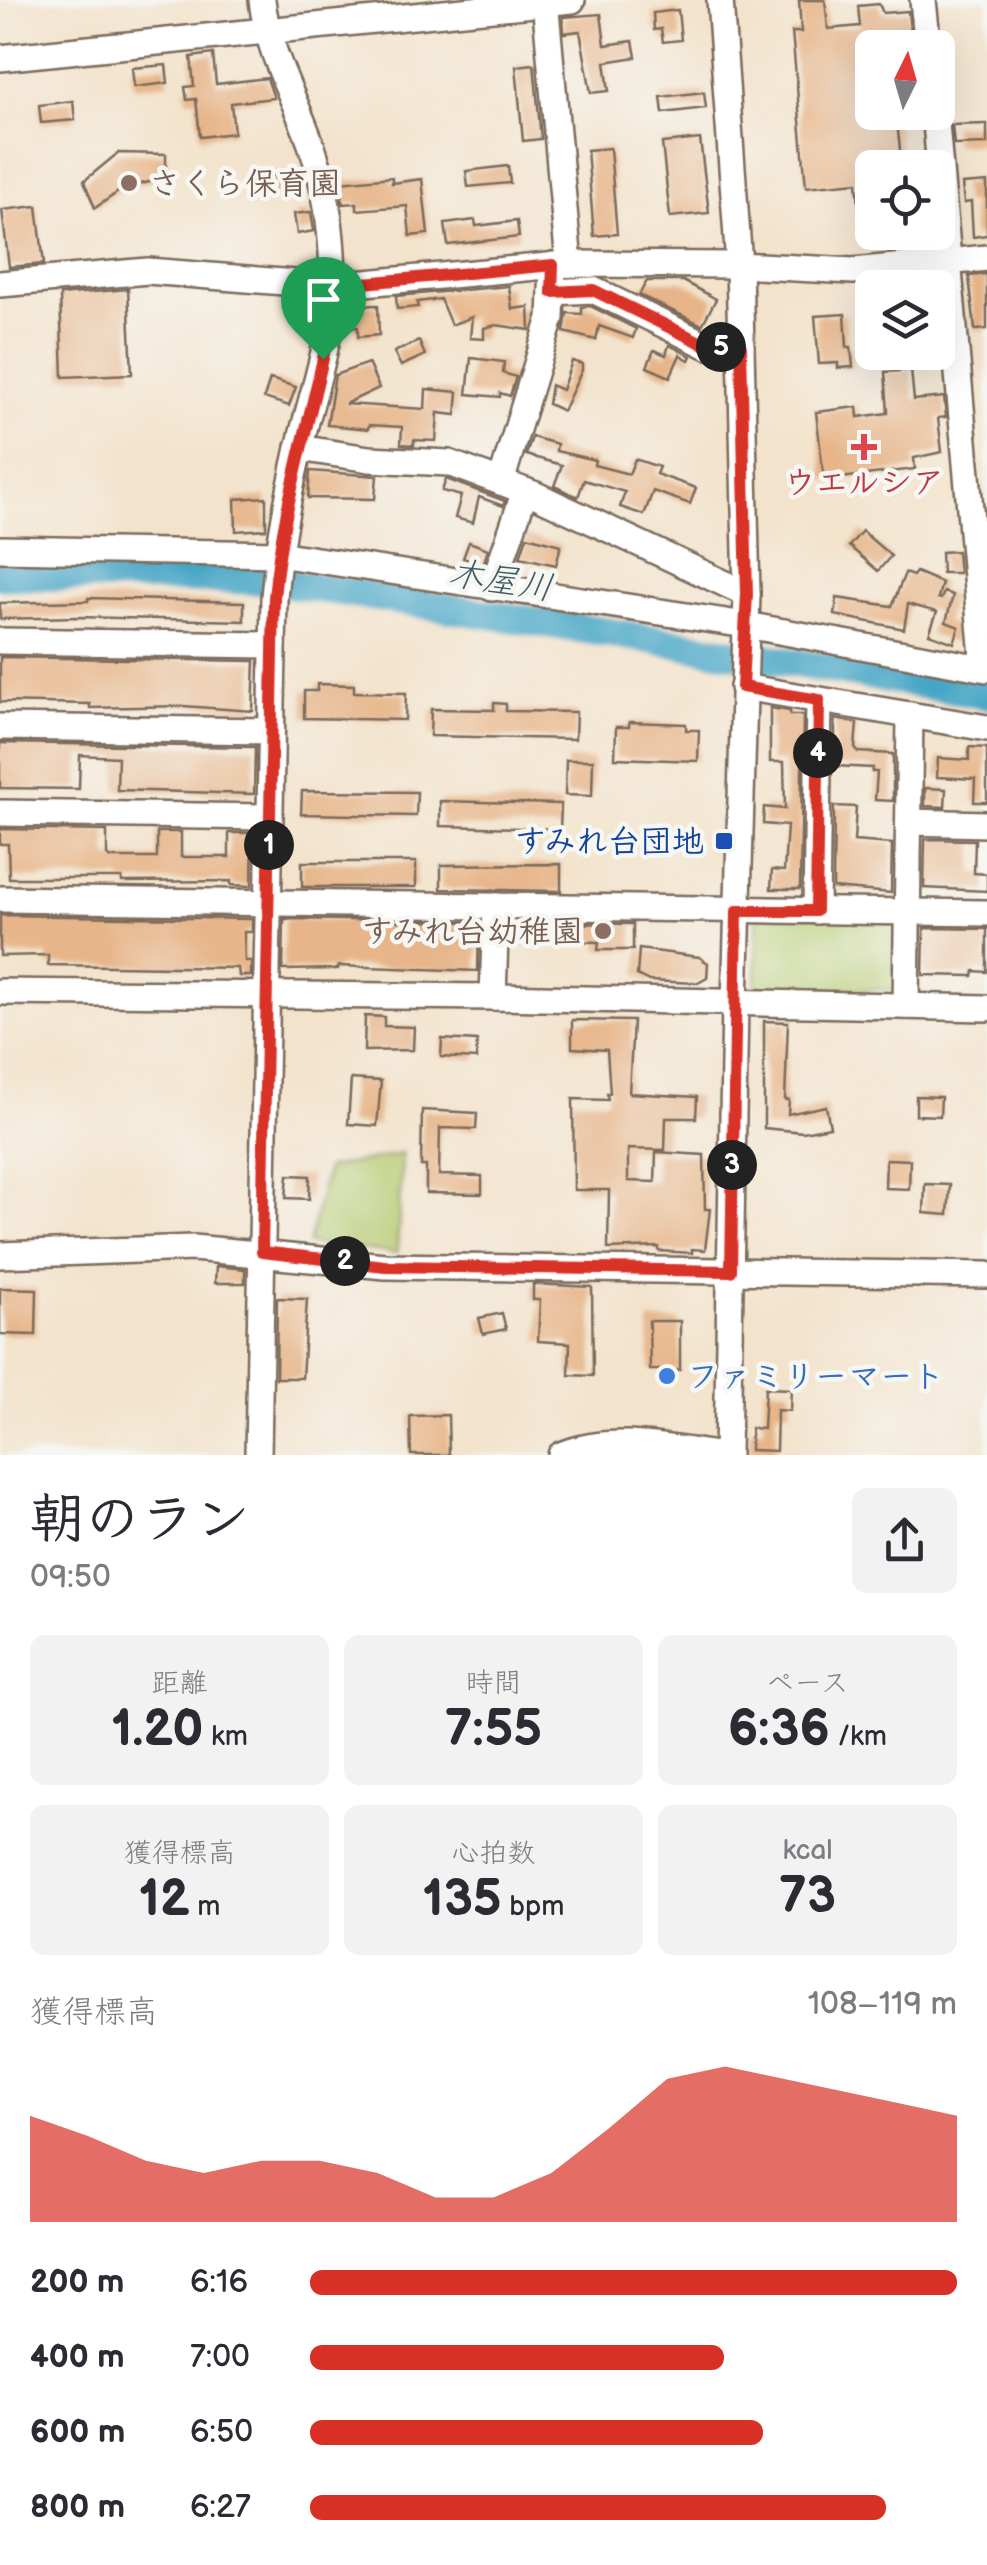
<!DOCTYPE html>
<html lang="ja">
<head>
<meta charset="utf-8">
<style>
	body { margin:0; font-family:"Balsamiq Sans","Klee One",sans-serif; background:#f2f2f3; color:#2b2b33; height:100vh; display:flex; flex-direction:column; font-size:38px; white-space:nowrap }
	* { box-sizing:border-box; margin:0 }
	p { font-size:32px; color:#7c7c81 }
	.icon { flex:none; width:55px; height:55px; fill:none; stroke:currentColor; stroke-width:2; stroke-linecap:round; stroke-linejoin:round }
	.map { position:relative; height:1455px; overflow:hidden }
	.details { display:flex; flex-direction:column; background:#fff; flex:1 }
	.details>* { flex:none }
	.needle { width:65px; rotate:5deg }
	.fabs { position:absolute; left:855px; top:30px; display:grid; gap:20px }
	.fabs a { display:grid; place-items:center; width:100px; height:100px; border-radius:15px; background:#fff; box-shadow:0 10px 40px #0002; font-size:50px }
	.pin { position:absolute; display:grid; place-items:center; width:85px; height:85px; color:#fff; margin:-102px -42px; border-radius:50% 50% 50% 0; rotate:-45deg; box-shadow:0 0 10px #0007 }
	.pin .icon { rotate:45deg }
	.km { position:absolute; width:50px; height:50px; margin:-25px; border-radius:50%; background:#222; color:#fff; font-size:28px; line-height:50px; text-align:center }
	.round { display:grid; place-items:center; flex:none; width:105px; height:105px; border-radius:15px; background:#f2f2f3 }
	.overview { display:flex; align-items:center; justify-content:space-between; height:170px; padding:0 30px }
	h1 { font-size:55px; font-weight:700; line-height:75px }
	.metrics { display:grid; grid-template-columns:repeat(3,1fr); gap:15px; height:170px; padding:10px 30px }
	.metrics div { display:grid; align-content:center; border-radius:15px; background:#f2f2f3; text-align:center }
	.metrics b { font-size:50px; font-weight:700 }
	.metrics small { font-size:28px; font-weight:400 }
	.metrics p { font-size:28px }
	.chart { height:280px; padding:20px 30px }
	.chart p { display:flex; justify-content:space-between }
	.chart svg { width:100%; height:180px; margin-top:10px; fill:#d93025; opacity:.7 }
	ul { padding:0 30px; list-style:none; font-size:32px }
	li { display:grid; grid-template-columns:160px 120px 1fr; align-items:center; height:75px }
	li i { height:25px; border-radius:12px; background:#d93025 }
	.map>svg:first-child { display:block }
	.green { fill:#b5c96d; stroke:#787a46; stroke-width:2.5 }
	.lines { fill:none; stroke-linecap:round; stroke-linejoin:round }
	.river { stroke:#47a6c6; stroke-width:30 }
	.building { fill:#e7b589 }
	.minor-casing { stroke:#7b6b5b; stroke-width:30 }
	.minor { stroke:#fff; stroke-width:25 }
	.route-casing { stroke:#fff; stroke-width:20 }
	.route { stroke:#d93025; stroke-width:12 }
	.education-dot { fill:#8d6e63; stroke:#f6f6f2; stroke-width:4 }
	.health-dot { fill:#e0444e; stroke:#f6f6f2; stroke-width:4 }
	.transit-dot { fill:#1a4fb4; stroke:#f6f6f2; stroke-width:4 }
	.shop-dot { fill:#3f7fe0; stroke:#f6f6f2; stroke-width:4 }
	.labels { text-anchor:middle; stroke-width:9; stroke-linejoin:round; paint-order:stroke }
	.education-label { font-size:32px; font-weight:bold; fill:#785e54; stroke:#f6f6f2; text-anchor:start }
	.health-label { font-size:32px; font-weight:bold; fill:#be3a42; stroke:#f6f6f2 }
	.transit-label { font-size:32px; font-weight:bold; fill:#164399; stroke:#f6f6f2; text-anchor:end }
	.shop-label { font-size:32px; font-weight:bold; fill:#366cbe; stroke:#f6f6f2; text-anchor:start }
	.water-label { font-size:35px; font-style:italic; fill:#405c61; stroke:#f6f6f2 }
</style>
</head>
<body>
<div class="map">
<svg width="987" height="1455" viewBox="0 0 987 1455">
	<rect width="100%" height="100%" fill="#f6f6f2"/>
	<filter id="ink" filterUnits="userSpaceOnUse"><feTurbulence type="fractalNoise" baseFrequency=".01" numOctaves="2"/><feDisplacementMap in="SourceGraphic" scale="20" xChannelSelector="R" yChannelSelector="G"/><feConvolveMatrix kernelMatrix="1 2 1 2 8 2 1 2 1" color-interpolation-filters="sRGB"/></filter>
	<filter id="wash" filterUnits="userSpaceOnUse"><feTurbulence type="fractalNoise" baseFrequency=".0048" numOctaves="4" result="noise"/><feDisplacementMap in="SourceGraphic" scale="40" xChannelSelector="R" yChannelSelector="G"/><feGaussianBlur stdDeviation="2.25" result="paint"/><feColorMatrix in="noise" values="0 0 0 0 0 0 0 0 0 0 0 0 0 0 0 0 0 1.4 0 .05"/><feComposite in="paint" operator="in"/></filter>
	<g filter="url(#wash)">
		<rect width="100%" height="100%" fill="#f3e3cc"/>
		<!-- green -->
		<g class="green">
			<polygon points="757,914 899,916 899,990 756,989"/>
			<polygon points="402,1154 397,1253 308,1244 327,1168"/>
		</g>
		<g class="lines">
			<!-- river -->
			<polyline class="river" points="0,575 267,580 675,643 987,695"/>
		</g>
		<g id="blocks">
			<!-- building -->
			<g class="building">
				<polygon points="799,0 825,0 828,29 860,26 858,6 879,4 883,13 908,11 912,48 872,48 872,112 896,112 902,168 872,168 872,218 860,219 857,182 806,187 792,32 801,32"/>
				<polygon points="678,10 681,40 663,42 661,29 654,30 653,13"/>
				<polygon points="601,14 605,45 633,41 636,57 605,62 609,91 591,93 580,31 564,33 563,17"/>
				<polygon points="213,54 216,84 267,78 274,98 231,103 234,133 200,137 196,99 187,100 185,87 194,86 191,57"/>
				<polygon points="534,64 541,139 523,141 516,66"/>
				<polygon points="166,65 168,83 134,87 132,68"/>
				<polygon points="704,92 706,108 663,113 661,97"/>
				<polygon points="73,101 75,120 41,123 39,105"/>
				<polygon points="987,124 987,144 954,145 952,125"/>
				<polygon points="700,139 709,213 670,217 662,143"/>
				<polygon points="610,148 617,234 594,236 587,150"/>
				<polygon points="118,153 166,154 166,178 124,188 95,208 84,181"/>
				<polygon points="508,166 510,183 468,187 466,171"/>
				<polygon points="295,172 298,192 254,197 252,178"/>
				<polygon points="392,177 392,183 422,179 428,234 410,236 407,206 357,210 357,203 343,204 339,182"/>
				<polygon points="987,182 987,235 973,237 971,202 964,203 962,184"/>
				<polygon points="37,206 44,264 9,267 2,210"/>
				<polygon points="311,212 314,231 297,234 294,214"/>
				<polygon points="475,220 476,226 517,221 519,237 448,245 445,224"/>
				<polygon points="987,274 987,329 975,330 969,276"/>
				<polygon points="647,281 683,281 716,299 702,325 639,295"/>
				<polygon points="509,286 512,309 529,307 530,330 496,325 484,328 484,339 470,338 472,317 451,325 440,299 417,302 418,307 397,309 396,296"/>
				<polygon points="128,289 132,374 63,377 60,295"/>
				<polygon points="378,305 379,335 358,337 358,327 345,328 348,306"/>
				<polygon points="590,306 636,329 633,338 599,326 596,340 564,332 567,313 582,314 582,307"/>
				<polygon points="845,314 847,347 851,347 853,367 838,368 838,363 819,364 815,316"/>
				<polygon points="419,341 425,355 401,366 394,352"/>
				<polygon points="669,345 691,356 689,360 680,355 670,377 647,367 654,350 666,355"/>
				<polygon points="471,358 504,362 503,373 516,377 510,396 500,393 500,397 467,394"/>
				<polygon points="572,361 582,364 582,370 563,411 548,404 551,385 562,390"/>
				<polygon points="368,363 379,388 345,404 425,409 426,389 458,392 456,415 438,413 436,441 414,440 414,445 401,444 402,427 369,425 368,429 327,425 335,375"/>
				<polygon points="911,370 914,400 944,397 946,417 938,418 942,452 914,458 915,469 824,480 816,412 857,407 858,417 888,413 885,372"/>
				<polygon points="270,379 296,387 289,406 264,398"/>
				<polygon points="532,437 557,444 556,451 595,460 594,465 629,474 635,459 659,467 656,474 696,488 690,504 653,491 644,515 620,507 625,492 584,480 578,497 554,486 562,465 526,455"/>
				<polygon points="310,471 377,476 375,499 308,498"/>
				<polygon points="446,479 505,501 503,506 479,497 473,523 455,518 461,496 442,491"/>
				<polygon points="266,497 266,529 236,531 235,499"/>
				<polygon points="862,531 891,556 878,571 849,546"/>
				<polygon points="527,536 561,545 556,565 520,557"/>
				<polygon points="469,542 488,549 483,565 463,558"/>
				<polygon points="957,551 959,573 942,573 941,552"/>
				<polygon points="916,572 942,583 938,598 941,599 944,592 953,595 946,622 959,627 954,643 929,634 937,612 908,604 904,629 835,615 837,598 892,606 905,573 913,576"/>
				<polygon points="88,598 244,602 244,621 77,617 0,619 0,603 88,601"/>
				<polygon points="0,657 255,661 253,711 183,706 90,708 90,704 0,702"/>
				<polygon points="317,684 354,685 354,692 406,693 405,720 304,718 304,691 317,691"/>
				<polygon points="494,703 506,704 506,711 576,712 575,739 430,736 431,709 494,710"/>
				<polygon points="770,708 790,711 790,715 803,715 800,889 771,889 772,870 784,871 787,826 763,824 764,807 785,809 784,762 770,762"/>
				<polygon points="835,719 857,723 855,748 858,752 893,754 893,801 875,800 877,772 872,772 873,768 835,766"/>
				<polygon points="629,722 686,724 686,730 699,730 698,761 615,758 616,727 629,727"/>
				<polygon points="0,743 255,747 254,794 117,790 118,757 80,755 79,789 0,788"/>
				<polygon points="969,747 987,748 987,802 974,802 975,779 937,777 938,758 969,760"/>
				<polygon points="566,760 593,760 592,796 565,795"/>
				<polygon points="925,788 946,789 945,807 925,806"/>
				<polygon points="302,791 417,792 416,816 301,814"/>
				<polygon points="440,801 561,804 560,829 440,826"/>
				<polygon points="834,806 856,807 854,841 892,844 891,893 833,888"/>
				<polygon points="0,829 107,831 107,855 110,858 157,858 157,832 181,832 181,857 229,857 229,833 253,833 252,886 231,885 231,881 122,882 122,878 9,878 8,844 0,844"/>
				<polygon points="925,839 975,840 974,873 987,874 987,891 924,888"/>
				<rect x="302" y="862" width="114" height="25"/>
				<polygon points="561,864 561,891 441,889 441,865"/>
				<polygon points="0,915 252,919 252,932 244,932 245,961 251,961 251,976 239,976 238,968 48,965 48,955 0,956"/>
				<polygon points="284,919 479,922 478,971 338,966 338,969 283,970"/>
				<polygon points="556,923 633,924 633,950 598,950 599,942 555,941"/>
				<polygon points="924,928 987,929 987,972 974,971 973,976 923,975"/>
				<polygon points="639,949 699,957 708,963 707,978 698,983 649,981 637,975"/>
				<polygon points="365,1016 384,1017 384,1026 414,1027 413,1050 364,1051"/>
				<polygon points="572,1020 633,1021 629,1093 697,1097 696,1118 666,1118 665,1150 628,1149 628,1181 655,1182 656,1152 704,1155 705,1209 710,1209 705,1250 692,1249 692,1253 659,1251 659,1247 608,1249 609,1190 574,1190 573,1099 608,1100 607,1093 610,1093 607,1050 572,1048"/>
				<polygon points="764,1021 788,1022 785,1100 789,1100 788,1114 826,1106 830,1127 803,1132 764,1128"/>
				<polygon points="442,1039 477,1041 476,1059 441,1057"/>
				<polygon points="351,1079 381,1081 377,1126 348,1124"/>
				<polygon points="916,1096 941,1097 940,1116 916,1115"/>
				<polygon points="422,1110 477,1113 476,1129 440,1128 439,1175 482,1176 482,1194 426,1193 426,1166 421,1166"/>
				<polygon points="886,1159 910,1160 909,1189 885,1188"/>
				<polygon points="288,1175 310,1176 309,1199 286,1198"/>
				<polygon points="925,1184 950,1185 948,1215 924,1213"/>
				<polygon points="216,1266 245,1269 245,1283 215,1283"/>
				<polygon points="533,1284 592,1287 593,1376 569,1375 570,1343 538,1341 540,1300 533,1300"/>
				<polygon points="0,1288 37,1289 36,1335 0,1334"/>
				<polygon points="277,1298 307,1299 302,1378 276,1378"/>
				<polygon points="502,1313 506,1329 483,1334 479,1318"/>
				<polygon points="649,1321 680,1321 680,1370 650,1370"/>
				<polygon points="765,1388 791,1389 790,1411 777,1410 776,1451 750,1450 751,1428 763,1429"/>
				<polygon points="448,1415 449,1455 411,1455 410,1416"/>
			</g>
		</g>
	</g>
	<g filter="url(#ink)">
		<use href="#blocks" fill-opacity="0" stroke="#7b6b5b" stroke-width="2.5"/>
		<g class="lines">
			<defs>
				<g id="minor">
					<polyline points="545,0 569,264"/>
					<polyline points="720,0 739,265 747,594 735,1003 727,1455"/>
					<polyline points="923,0 928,48"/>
					<polyline points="0,58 572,0"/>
					<polyline points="935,112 984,668"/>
					<polyline points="0,284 148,271 333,286 569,264 739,265 853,271 987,258"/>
					<polyline points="552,292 593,290 708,346 741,347"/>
					<polyline points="299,448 369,459 449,463 536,495 747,594"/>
					<polyline points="501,482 551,318 553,265"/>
					<polyline points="0,549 278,554 746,625 987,669"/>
					<polyline points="492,588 525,491"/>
					<polyline points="0,641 273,645"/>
					<polyline points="743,687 987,728"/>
					<polyline points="0,727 271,731"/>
					<polyline points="0,813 270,817"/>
					<polyline points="909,822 987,824"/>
					<polyline points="0,899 987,913"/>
					<polyline points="816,911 819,700"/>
					<polyline points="0,992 493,997 987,1008"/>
					<polyline points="493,997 496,906"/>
					<polyline points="906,1006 910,715"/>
					<polyline points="0,1255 193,1248 385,1266 987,1275"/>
					<path d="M258,1455L274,598C278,547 288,497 299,448C312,394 332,341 333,285C333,241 327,191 313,150C296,99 268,54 262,0"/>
					<path d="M561,1455C611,1434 666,1448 717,1455"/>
				</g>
			</defs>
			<!-- minor casing -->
			<use href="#minor" class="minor-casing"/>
			<!-- minor -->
			<use href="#minor" class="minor"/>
		</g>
	</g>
	<g class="lines" filter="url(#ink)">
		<defs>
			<path id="route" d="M553,265L552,292L593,290L708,346L741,347L747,594L742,687L819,700L816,911H737L731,1271L385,1266L262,1252L274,598C281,517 304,441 322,363C328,338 329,311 333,286Z"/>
		</defs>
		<!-- route casing -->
		<use href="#route" class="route-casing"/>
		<!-- route -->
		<use href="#route" class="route"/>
	</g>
	<!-- markers -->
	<g class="education-dot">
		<circle cx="129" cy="183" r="10"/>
		<circle cx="603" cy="931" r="10"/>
	</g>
	<path class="health-dot" d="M859 432h10v10h10v10h-10v10h-10v-10h-10v-10h10z"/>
	<rect class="transit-dot" x="714" y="831" width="20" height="20" rx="5"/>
	<circle class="shop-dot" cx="667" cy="1376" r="10"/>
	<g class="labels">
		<!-- education labels -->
		<g class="education-label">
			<text x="149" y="194">さくら保育園</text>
			<text x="583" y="942" text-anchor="end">すみれ台幼稚園</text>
		</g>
		<!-- health labels -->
		<g class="health-label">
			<text x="864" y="493">ウエルシア</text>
		</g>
		<!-- transit labels -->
		<g class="transit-label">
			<text x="704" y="852">すみれ台団地</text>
		</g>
		<!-- shop labels -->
		<g class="shop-label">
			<text x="687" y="1387">ファミリーマート</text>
		</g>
		<!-- water labels -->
		<g class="water-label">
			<text transform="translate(501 580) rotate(9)" y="12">木屋川</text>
		</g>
	</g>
</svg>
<div class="fabs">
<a><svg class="needle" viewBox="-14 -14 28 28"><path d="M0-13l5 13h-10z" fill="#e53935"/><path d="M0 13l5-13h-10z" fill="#7c7c81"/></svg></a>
<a><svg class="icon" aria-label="locate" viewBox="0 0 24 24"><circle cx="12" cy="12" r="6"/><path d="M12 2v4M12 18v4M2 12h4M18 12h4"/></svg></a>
<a><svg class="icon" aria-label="layers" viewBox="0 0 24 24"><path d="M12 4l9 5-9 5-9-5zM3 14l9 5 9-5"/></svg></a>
</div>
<div class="pin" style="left:323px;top:359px;background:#1e9e55"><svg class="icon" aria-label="arrive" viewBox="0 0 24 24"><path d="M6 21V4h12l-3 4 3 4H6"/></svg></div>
<b class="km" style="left:269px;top:845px">1</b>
<b class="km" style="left:345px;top:1261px">2</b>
<b class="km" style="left:732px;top:1165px">3</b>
<b class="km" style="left:818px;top:753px">4</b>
<b class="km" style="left:721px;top:347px">5</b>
</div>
<section class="details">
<div class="overview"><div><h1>朝のラン</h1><p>09:50</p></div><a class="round"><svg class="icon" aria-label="share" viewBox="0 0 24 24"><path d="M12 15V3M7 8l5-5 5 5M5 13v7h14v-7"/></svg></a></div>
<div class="metrics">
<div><p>距離</p><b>1.20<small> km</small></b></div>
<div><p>時間</p><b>7:55</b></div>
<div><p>ペース</p><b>6:36<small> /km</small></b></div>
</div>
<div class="metrics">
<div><p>獲得標高</p><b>12<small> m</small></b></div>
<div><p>心拍数</p><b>135<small> bpm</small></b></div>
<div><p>kcal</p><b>73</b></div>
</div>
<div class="chart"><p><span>獲得標高</span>108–119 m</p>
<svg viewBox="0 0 160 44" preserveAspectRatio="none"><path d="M0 44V18L10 23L20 29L30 32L40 29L50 29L60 32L70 38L80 38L90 32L100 21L110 9L120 6L130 9L140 12L150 15L160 18V44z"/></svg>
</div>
<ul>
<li><b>200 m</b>6:16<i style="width:100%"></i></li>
<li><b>400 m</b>7:00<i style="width:64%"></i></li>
<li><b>600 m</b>6:50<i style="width:70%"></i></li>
<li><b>800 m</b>6:27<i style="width:89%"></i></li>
</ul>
</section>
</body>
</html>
